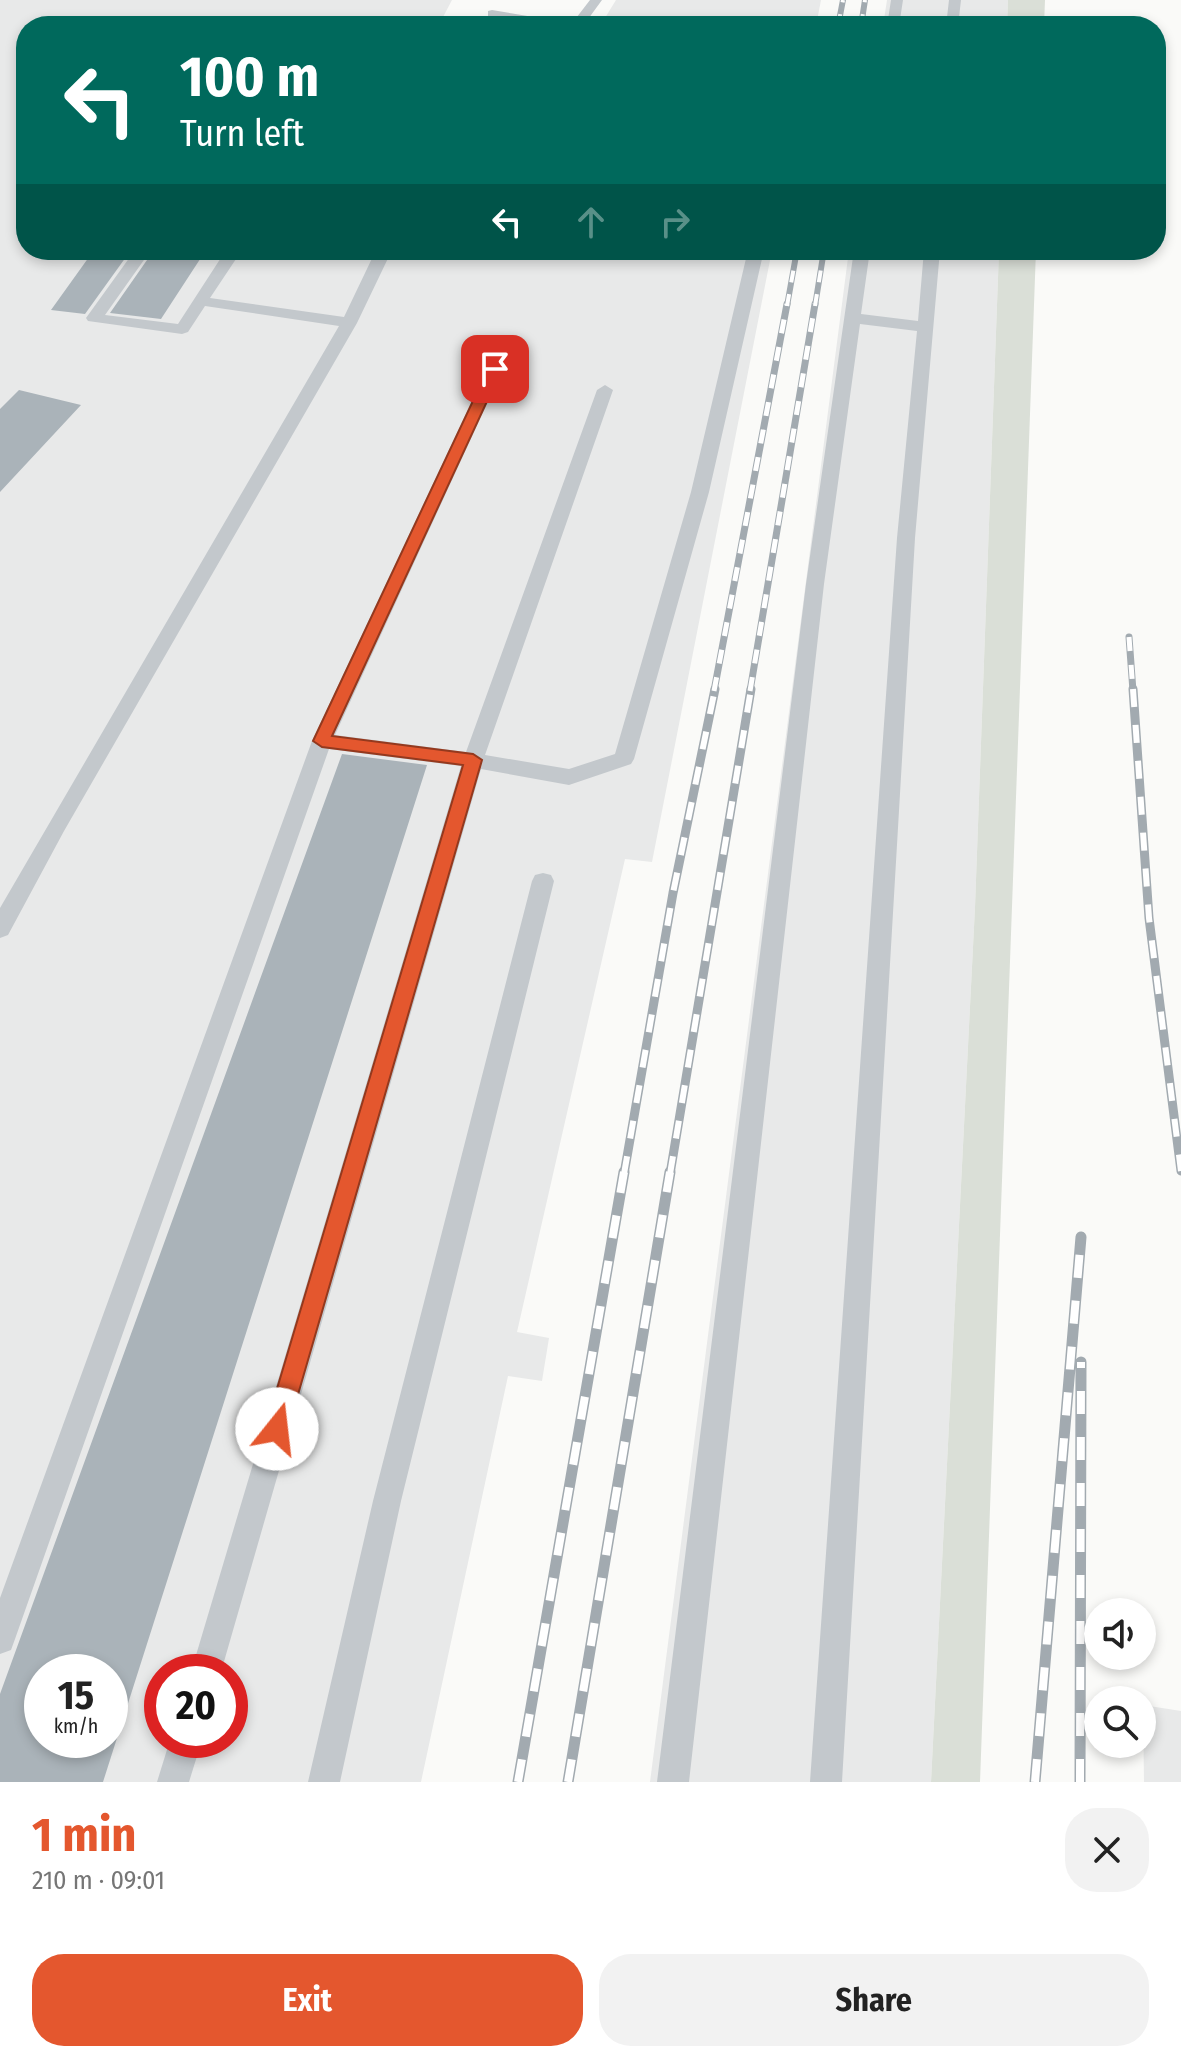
<!DOCTYPE html>
<html lang="en">
<head>
<meta charset="utf-8">
<style>
  body { margin:0; font-family:"Fira Sans Condensed",sans-serif; background:#f2f2f2; color:#222; height:100vh; display:flex; flex-direction:column; font-size:30px; white-space:nowrap }
  * { box-sizing:border-box; margin:0 }
  p { font-size:26px; color:#767676 }
  .icon { flex:none; width:44px; height:44px; fill:none; stroke:currentColor; stroke-width:2; stroke-linecap:round; stroke-linejoin:round }
  .map { position:relative; height:1782px; overflow:hidden }
  .drawer { display:flex; flex-direction:column; background:#fff; flex:1 }
  .drawer>* { flex:none }
  .hud { position:absolute; left:16px; top:16px; width:1150px; height:244px; border-radius:32px; box-shadow:0 4px 12px #0003; background:#00695c; color:#fff; overflow:hidden }
  .controls { position:absolute; left:1084px; top:1598px; display:grid; gap:16px }
  .controls a { display:grid; place-items:center; width:72px; height:72px; border-radius:50%; background:#fff; box-shadow:0 4px 12px #0003; font-size:40px }
  .speed { position:absolute; left:24px; top:1654px; display:flex; gap:16px; font-size:40px; font-weight:700; text-align:center }
  .speed>* { display:grid; place-content:center; width:104px; height:104px; border-radius:50%; background:#fff; box-shadow:0 4px 12px #0003; line-height:1 }
  .speed small { font-size:20px; font-weight:400 }
  .speed .limit { border:12px solid #d22; background:#fff; color:#111 }
  .pin { position:absolute; display:grid; place-items:center; width:68px; height:68px; color:#fff; margin:-34px; border-radius:16px; box-shadow:0 4px 12px #0006 }
  .me { position:absolute; width:88px; margin:-44px; rotate:16deg; stroke-linejoin:round; filter:drop-shadow(0 0 6px #0008) }
  .turn { display:flex; align-items:center; gap:28px; height:168px; padding:0 32px; font-size:36px }
  .turn .icon { width:104px; height:104px; stroke-width:2.5 }
  .turn b { display:block; font-size:56px; line-height:68px }
  .lanes { display:flex; align-items:center; height:76px; padding:0 32px; background:#0003; justify-content:center; gap:40px; direction:ltr }
  .lanes .off { opacity:.35 }
  .round { display:grid; place-items:center; flex:none; width:84px; height:84px; border-radius:32px; background:#f2f2f2 }
  .overview { display:flex; align-items:center; justify-content:space-between; height:136px; padding:0 32px }
  h1 { font-size:48px; font-weight:700; line-height:60px; color:#e4572e }
  .button { display:flex; gap:16px; margin-top:auto; padding:16px 32px }
  .button a { flex:1; height:92px; border-radius:32px; background:#e4572e; color:#fff; font-size:32px; font-weight:700; line-height:92px; text-align:center }
  .button a+a { background:#f2f2f2; color:#222 }
  .map>svg:first-child { display:block }
  .built { fill:#e8e9e9; fill-rule:evenodd }
  .green { fill:#dadfd7 }
  .building { fill:#aab3b9; fill-rule:evenodd }
  .lines { fill:none; stroke-linecap:round; stroke-linejoin:round }
  .lane { fill:#c3c8cc; fill-rule:evenodd }
  .rail-far3-casing { stroke:#a2aab0; stroke-width:6 }
  .rail-far2-casing { stroke:#a2aab0; stroke-width:7 }
  .rail-far1-casing { stroke:#a2aab0; stroke-width:9 }
  .rail-casing { stroke:#a2aab0; stroke-width:11 }
  .rail-far3 { stroke:#fff; stroke-width:4; stroke-dasharray:12; stroke-linecap:butt }
  .rail-far2 { stroke:#fff; stroke-width:5; stroke-dasharray:14; stroke-linecap:butt }
  .rail-far1 { stroke:#fff; stroke-width:6; stroke-dasharray:18; stroke-linecap:butt }
  .rail { stroke:#fff; stroke-width:8; stroke-dasharray:23; stroke-linecap:butt }
  .route { fill:#e4572e; stroke:#94391e; stroke-width:2 }
</style>
</head>
<body>
<div class="map">
<svg width="1181" height="1782" viewBox="0 0 1181 1782">
  <rect width="100%" height="100%" fill="#fafaf8"/>
  <path class="built" d="M0,0H452L442,19L500,25L26,26V250H772L652,862L625,859L517,1332L549,1338L542,1381L508,1376L421,1782H0ZM42,1672H110V1740H42ZM162,1672H230V1740H162Z
    M616,0H821L816,26H600Z
    M887,0H1008L1007,26H883Z
    M849,250H999L975,907L931,1782H650Z
    M1143,1705L1181,1711V1782H1144Z"/>
  <path class="green" d="M1008,0H1045L1044,26H1007Z
    M999,250H1036L980,1782H931L975,907Z"/>
  <path class="building" d="M94,250H131L85,314L51,310Z
    M154,250H206L161,319L110,313Z
    M19,390L81,405L0,492V409Z
    M342,754L427,765L103,1782H0V1694ZM42,1672H110V1740H42Z"/>
  <g class="lines">
    <path class="lane" d="M590,0H602L583,26H570Z
      M891,0H903L899,26H887Z
      M949,0H961L958,26H946Z
      M492,10L563,22L569,26H540L488,17V11Z
      M135,250H151L105,315L178,324L226,250H242L210,298L344,317L376,250H392L357,323L64,831L8,935L0,938V908L339,326L205,306L188,332L182,334L88,321L86,318Z
      M748,250H764L709,492L634,759L631,764L569,785L481,769L221,1672H191L461,766L329,749L15,1639L11,1650L0,1654V1598L312,741L487,369L495,364L503,369L335,735L466,752L597,390L605,385L613,390L485,755L569,769L615,754L691,492Z
      M854,250H870L861,314L918,321L924,250H940L915,538L842,1782H810L897,538L917,331L860,324L824,584L689,1782H657L806,584Z
      M543,873L551,875L554,881L401,1501L340,1782H308L373,1501L532,881L535,875Z
      M170,1740H202L189,1782H157Z"/>
    <defs>
      <path id="rail-far3" d="M838,26L843,0
        M861,26L865,0
        M787,306L797,250
        M815,306L824,250"/>
      <path id="rail-far2" d="M1129,637L1133,691
        M714,691L787,304
        M750,691L815,304"/>
      <path id="rail-far1" d="M1133,689L1149,918L1181,1171
        M624,1174L673,893L715,689
        M670,1174L751,689"/>
      <path id="rail" d="M518,1782L624,1172
        M568,1782L670,1172
        M1035,1782L1081,1237
        M1080,1782L1081,1362"/>
    </defs>
    <use href="#rail-far3" class="rail-far3-casing"/>
    <use href="#rail-far2" class="rail-far2-casing"/>
    <use href="#rail-far1" class="rail-far1-casing"/>
    <use href="#rail" class="rail-casing"/>
    <use href="#rail-far3" class="rail-far3"/>
    <use href="#rail-far2" class="rail-far2"/>
    <use href="#rail-far1" class="rail-far1"/>
    <use href="#rail" class="rail"/>
  </g>
  <path class="route" d="M495,365L502,369L332,736L473,754L482,760L288,1429L285,1437L277,1440L269,1437L265,1429L463,765L322,747L313,741L488,369Z"/>
</svg>
<div class="controls">
<a><svg class="icon" aria-label="sound" viewBox="0 0 24 24"><path d="M4 9h4l5-4v14l-5-4H4zM17 9q2 3 0 6"/></svg></a>
<a><svg class="icon" aria-label="search" viewBox="0 0 24 24"><circle cx="10" cy="10" r="6"/><path d="M15 15l6 6"/></svg></a>
</div>
<div class="speed"><div>15<small>km/h</small></div><div class="limit">20</div></div>
<div class="pin" style="left:495px;top:369px;background:#d93025"><svg class="icon" aria-label="arrive" viewBox="0 0 24 24"><path d="M6 21V4h12l-3 4 3 4H6"/></svg></div>
<svg class="me" style="left:277px;top:1429px" viewBox="-20 -20 40 40"><circle r="19" fill="#fff"/><path d="M0-13L10 11 0 6-10 11z" fill="#e4572e"/></svg>
<div class="hud">
<div class="turn"><svg class="icon" aria-label="left" viewBox="0 0 24 24"><path d="M17 20v-9H6M10 6l-5 5 5 5"/></svg><div><b>100 m</b>Turn left</div></div>
<div class="lanes"><svg class="icon" aria-label="left" viewBox="0 0 24 24"><path d="M17 20v-9H6M10 6l-5 5 5 5"/></svg><svg class="icon off" aria-label="ahead" viewBox="0 0 24 24"><path d="M12 20V5M6 11l6-6 6 6"/></svg><svg class="icon off" aria-label="right" viewBox="0 0 24 24"><path d="M7 20v-9h11M14 6l5 5-5 5"/></svg></div>
</div>
</div>
<section class="drawer">
<div class="overview"><div><h1>1 min</h1><p>210 m · 09:01</p></div><a class="round"><svg class="icon" aria-label="close" viewBox="0 0 24 24"><path d="M6 6l12 12M18 6L6 18"/></svg></a></div>
<div class="button"><a>Exit</a><a>Share</a></div>
</section>
</body>
</html>
